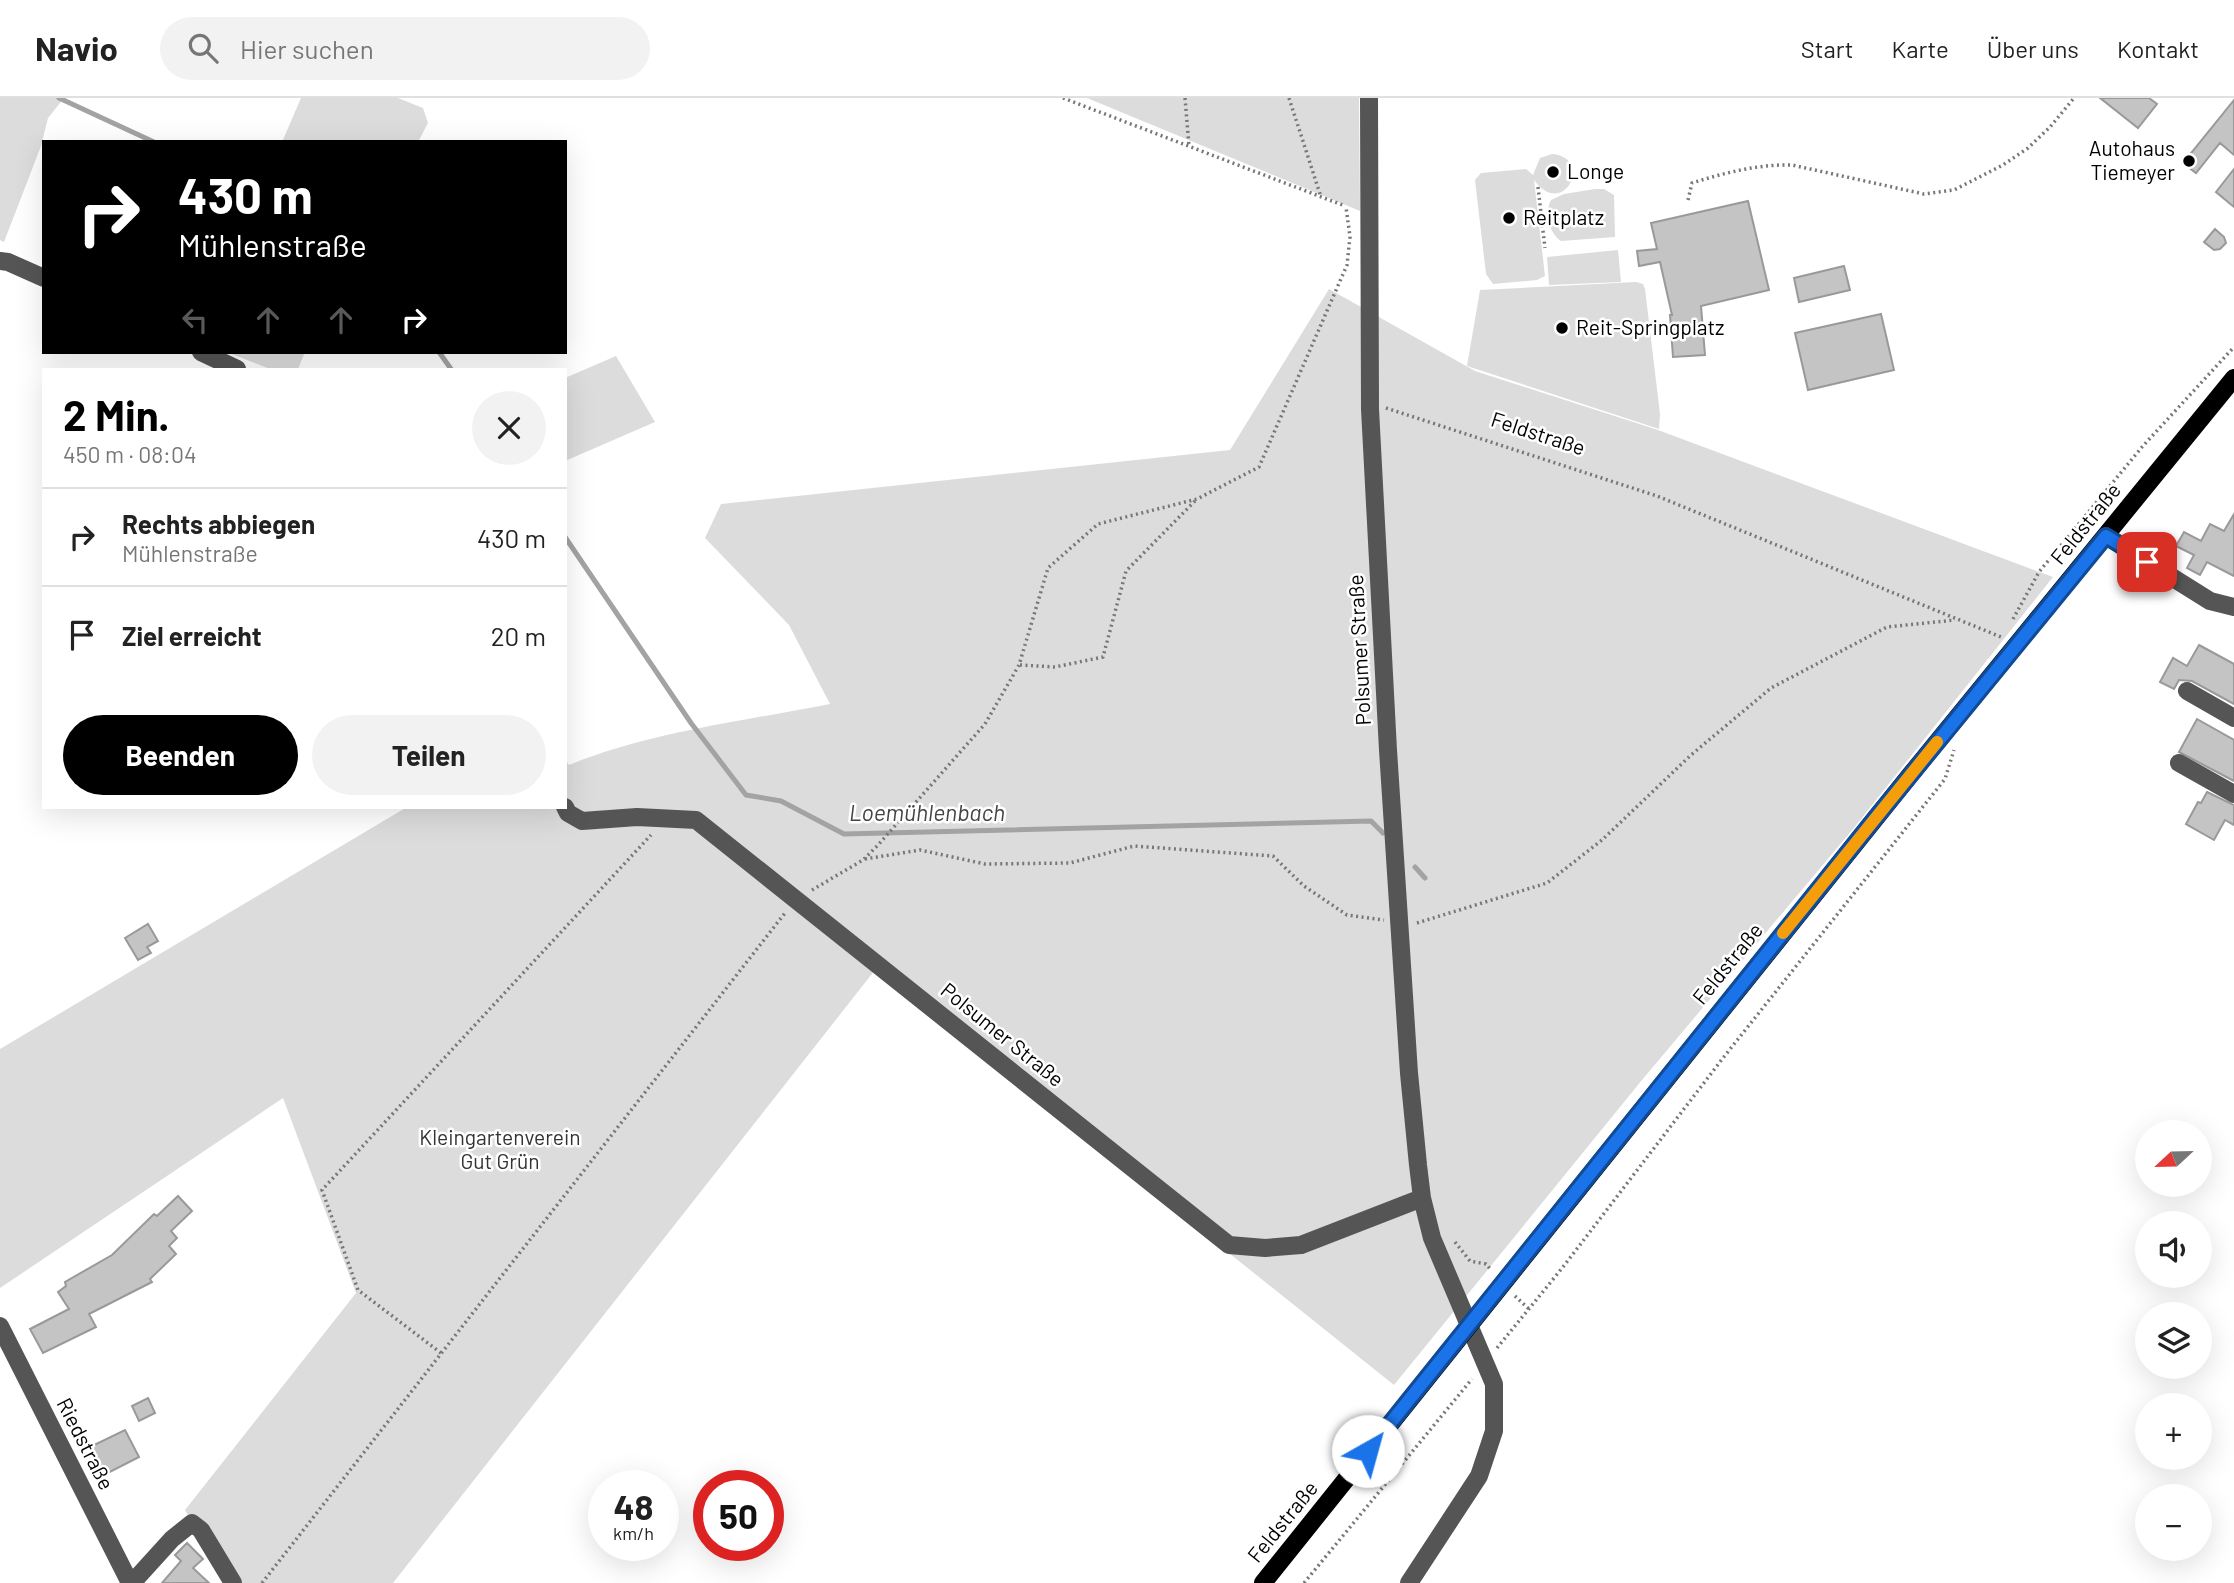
<!DOCTYPE html>
<html lang="de">
<head>
<meta charset="utf-8">
<style>
  body { margin:0; font-family:Barlow,sans-serif; background:#f2f2f2; color:#222; height:100vh; display:flex; flex-direction:column; font-size:26px; white-space:nowrap }
  * { box-sizing:border-box; margin:0 }
  p { font-size:23px; color:#767676 }
  .icon { flex:none; width:38px; height:38px; fill:none; stroke:currentColor; stroke-width:2; stroke-linecap:round; stroke-linejoin:round }
  .map { position:relative; flex:1; overflow:hidden }
  .panel { position:absolute; left:42px; top:270px; width:525px; height:441px; display:flex; flex-direction:column; background:#fff; border-radius:0px; box-shadow:0 7px 28px #0002 }
  .panel>* { flex:none }
  .top-card { position:absolute; left:42px; top:42px; width:525px; height:214px; border-radius:0px; box-shadow:0 7px 28px #0002; background:#000; color:#fff; overflow:hidden }
  .needle { width:46px; rotate:248deg }
  .fabs { position:absolute; left:2135px; top:1022px; display:grid; gap:14px }
  .fabs a { display:grid; place-items:center; width:77px; height:77px; border-radius:50%; background:#fff; box-shadow:0 7px 28px #0002; font-size:35px }
  .speed { position:absolute; left:588px; top:1372px; display:flex; gap:14px; font-size:35px; font-weight:700; text-align:center }
  .speed>* { display:grid; place-content:center; width:91px; height:91px; border-radius:50%; background:#fff; box-shadow:0 7px 28px #0002; line-height:1 }
  .speed small { font-size:18px; font-weight:400 }
  .speed .limit { border:10px solid #d22; background:#fff; color:#111 }
  .pin { position:absolute; display:grid; place-items:center; width:60px; height:60px; color:#fff; margin:-30px; border-radius:14px; box-shadow:0 4px 10px #0006 }
  .me { position:absolute; width:77px; margin:-38px; rotate:38deg; stroke-linejoin:round; filter:drop-shadow(0 0 5px #0008) }
  .turn { display:flex; align-items:center; gap:24px; height:147px; padding:0 21px; font-size:32px }
  .turn .icon { width:91px; height:91px; stroke-width:2.5 }
  .turn b { display:block; font-size:49px; line-height:60px }
  .lanes { display:flex; align-items:center; height:66px; padding:0 21px; background:#0003; justify-content:center; gap:35px; direction:ltr }
  .lanes .off { opacity:.35 }
  .round { display:grid; place-items:center; flex:none; width:74px; height:74px; border-radius:37px; background:#f2f2f2 }
  .head { display:flex; align-items:center; justify-content:space-between; height:119px; padding:0 21px }
  h1 { font-size:42px; font-weight:700; line-height:52px; color:#000 }
  .button { display:flex; gap:14px; margin-top:auto; padding:14px 21px }
  .button a { flex:1; height:80px; border-radius:42px; background:#000; color:#fff; font-size:28px; font-weight:700; line-height:80px; text-align:center }
  .button a+a { background:#f2f2f2; color:#222 }
  ul { padding:0; list-style:none }
  li { display:flex; align-items:center; gap:21px; height:98px; padding:0 21px; border-top:2px solid #e0e0e0 }
  li div { flex:1 }
  li b { display:block; font-size:26px }
  li em { font-style:normal }
  header { display:flex; align-items:center; gap:42px; box-sizing:border-box; height:98px; padding:0 35px; background:#fff; border-bottom:2px solid #e0e0e0 }
  header strong { font-size:33px }
  nav { display:flex; gap:38px; margin-inline-start:auto; font-size:24px }
  .search { width:490px; height:63px; background:#f2f2f2; display:flex; align-items:center; gap:18px; box-sizing:border-box; padding:0 24px; border-radius:38px; color:#767676; font-size:26px }
  .map>svg:first-child { display:block }
  .green { fill:#dcdcdc }
  .lines { fill:none; stroke-linecap:round; stroke-linejoin:round }
  .stream { stroke:#a3a3a3; stroke-width:5 }
  .building { fill:#c4c4c4; stroke:#999; stroke-width:2 }
  .path { stroke:#777; stroke-width:3.5; stroke-dasharray:2 3.5; stroke-linecap:butt }
  .minor { stroke:#555; stroke-width:18 }
  .major { stroke:#000; stroke-width:18 }
  .route-casing { stroke:#114b97; stroke-width:18 }
  .route { stroke:#1a73e8; stroke-width:12 }
  .slow { stroke:#f59e0b; stroke-width:12 }
  .poi-dot { fill:#000; stroke:#fff; stroke-width:2.5 }
  .labels { text-anchor:middle; stroke-width:5; stroke-linejoin:round; paint-order:stroke }
  .poi-label { font-size:21px; fill:#000; stroke:#fff; text-anchor:start }
  .street-label { font-size:21px; fill:#000; stroke:#fff }
  .park-label { font-size:21px; fill:#333; stroke:#fff }
  .water-label { font-size:23px; font-style:italic; fill:#444; stroke:#fff }
</style>
</head>
<body>
<header>
<strong>Navio</strong>
<div class="search"><svg class="icon" aria-label="search" viewBox="0 0 24 24"><circle cx="10" cy="10" r="6"/><path d="M15 15l6 6"/></svg>Hier suchen</div>
<nav><a>Start</a><a>Karte</a><a>Über uns</a><a>Kontakt</a></nav>
</header>
<div class="map">
<svg width="2234" height="1485" viewBox="0 0 2234 1485">
  <rect width="100%" height="100%" fill="#fff"/>
  <path class="green" d="M0,0H64L48,20L41,48L4,144L0,142Z
    M301,0H398L423,10L428,25L418,44H282Z
    M1087,0H1359L1360,113Z
    M1552,56C1595,60 1563,122 1534,82L1545,178L1537,182L1493,186L1486,176L1475,82L1481,75L1526,71L1533,77L1540,60Z
    M1595,91H1604L1614,97L1615,139L1561,143C1549,135 1544,115 1551,102L1564,96Z
    M1618,152L1621,184L1549,187L1547,159Z
    M1636,184L1643,186L1645,191L1660,316L1659,331L1467,268L1480,192Z
    M1329,191L1475,273L1658,332L2053,479L1853,731L1642,982L1394,1287L875,872L393,1485H227L185,1412L356,1195L283,1000L0,1190V951L407,709H565V661L569,667C650,634 744,623 830,606L789,527L705,440L721,406L1230,352Z
    M227,254H305L298,271H270Z
    M616,258L655,324L565,363V280Z"/>
  <g class="lines">
    <path class="stream" d="M59,0L154,44
      M439,254L451,271
      M565,439L691,625L746,697L781,703L844,736L1371,723L1383,735
      M1415,769L1425,780"/>
  </g>
  <path class="building" d="M2100,0H2149L2157,6L2138,30Z
    M2234,2V57L2220,45L2196,75L2183,65Z
    M2234,71V109L2216,94Z
    M1748,103L1769,192L1701,208L1705,257L1673,259L1670,217H1672L1660,164L1639,168L1637,153L1657,151L1651,125Z
    M2215,131L2224,139L2226,145L2220,151L2214,152L2204,144Z
    M1844,168L1850,192L1799,204L1794,180Z
    M1881,216L1894,272L1808,292L1795,235Z
    M2234,416V478L2207,464L2200,477L2187,470L2194,457L2176,448L2184,434L2201,443L2210,426L2224,433Z
    M2199,547L2234,566V606L2192,583L2179,582L2174,591L2160,584L2173,560L2187,568Z
    M2197,621L2234,642V683L2179,654Z
    M2207,694L2234,707V727L2225,722L2214,742L2186,726L2198,704L2201,705Z
    M148,826L158,843L147,849L151,855L138,862L125,840Z
    M178,1098L192,1113L171,1133L177,1140L169,1148L176,1156L150,1181L152,1184L89,1216L96,1229L43,1255L30,1231L69,1211L58,1194L66,1188L65,1184L112,1157L154,1116L157,1118Z
    M148,1300L155,1315L139,1323L132,1308Z
    M125,1332L139,1359L104,1377L90,1349Z
    M187,1445L203,1461L193,1470L209,1485H162L181,1463L175,1457Z"/>
  <g class="lines">
    <path class="path" d="M1063,0L1345,108
      M1185,0L1189,48
      M1289,0L1321,99
      M1538,89L1545,150
      M1688,102L1692,85C1724,75 1758,66 1792,67L1924,96L1954,92L2003,67L2028,50L2050,29L2074,0
      M1386,310L1657,398L2001,539
      M2013,521L2039,474L2142,349L2234,249
      M1020,567L1055,569L1103,559L1126,473L1195,403
      M865,761L920,752L985,766L1070,765L1134,748L1273,758L1304,788L1347,817L1384,822
      M812,792L863,762L878,747L985,626L1019,567L1048,470L1098,426L1197,401L1259,369L1347,167L1350,139L1346,109
      M1417,825L1547,785L1602,742L1691,657L1771,590L1887,529L1955,522
      M1455,1144L1470,1163L1486,1166L1491,1172
      M1515,1198L1529,1211
      M1497,1250L1563,1169L1723,960L1945,681L1954,652
      M441,1255L358,1192L322,1092L651,737
      M262,1485L785,815
      M1304,1485L1472,1281"/>
    <path class="minor" d="M1369,0L1370,311L1388,652L1409,975L1418,1067L1422,1100L1432,1140L1494,1286V1333L1479,1378L1409,1485
      M0,163L8,164L44,180
      M201,254L237,271
      M2106,438L2210,503L2234,509
      M2187,593L2234,620
      M2179,665L2234,696
      M565,709L568,715L582,723L637,719L696,722L1229,1147L1265,1150L1301,1147L1422,1100
      M0,1228L130,1485
      M132,1485L172,1441L192,1425L201,1432L233,1485"/>
    <path class="major" d="M1263,1485L1911,676L2234,280"/>
  </g>
  <g class="lines">
    <defs>
      <path id="route" d="M1368,1353L1877,718L2106,438L2147,464"/>
    </defs>
    <use href="#route" class="route-casing"/>
    <use href="#route" class="route"/>
    <path class="slow" d="M1783,835L1937,644"/>
  </g>
  <g class="poi-dot">
    <circle cx="2189" cy="63" r="7"/>
    <circle cx="1553" cy="74" r="7"/>
    <circle cx="1509" cy="120" r="7"/>
    <circle cx="1562" cy="230" r="7"/>
  </g>
  <g class="labels">
    <g class="poi-label">
      <text x="2175" y="58" text-anchor="end">Autohaus<tspan x="2175" dy="24">Tiemeyer</tspan></text>
      <text x="1567" y="81">Longe</text>
      <text x="1523" y="127">Reitplatz</text>
      <text x="1576" y="237">Reit-Springplatz</text>
    </g>
    <g class="street-label">
      <text transform="translate(1538 336) rotate(18)" y="7">Feldstraße</text>
      <text transform="translate(2086 426) rotate(-51)" y="7">Feldstraße</text>
      <text transform="translate(1360 552) rotate(-93)" y="7">Polsumer Straße</text>
      <text transform="translate(1728 866) rotate(-51)" y="7">Feldstraße</text>
      <text transform="translate(1002 937) rotate(39)" y="7">Polsumer Straße</text>
      <text transform="translate(85 1346) rotate(63)" y="7">Riedstraße</text>
      <text transform="translate(1283 1424) rotate(-51)" y="7">Feldstraße</text>
    </g>
    <g class="park-label">
      <text x="500" y="1047">Kleingartenverein<tspan x="500" dy="24">Gut Grün</tspan></text>
    </g>
    <g class="water-label">
      <text x="927" y="723">Loemühlenbach</text>
    </g>
  </g>
</svg>
<div class="fabs">
<a><svg class="needle" viewBox="-14 -14 28 28"><path d="M0-13l5 13h-10z" fill="#e53935"/><path d="M0 13l5-13h-10z" fill="#767676"/></svg></a>
<a><svg class="icon" aria-label="sound" viewBox="0 0 24 24"><path d="M4 9h4l5-4v14l-5-4H4zM17 9q2 3 0 6"/></svg></a>
<a><svg class="icon" aria-label="layers" viewBox="0 0 24 24"><path d="M12 4l9 5-9 5-9-5zM3 14l9 5 9-5"/></svg></a>
<a>+</a>
<a>−</a>
</div>
<div class="speed"><div>48<small>km/h</small></div><div class="limit">50</div></div>
<div class="pin" style="left:2147px;top:464px;background:#d93025"><svg class="icon" aria-label="arrive" viewBox="0 0 24 24"><path d="M6 21V4h12l-3 4 3 4H6"/></svg></div>
<svg class="me" style="left:1368px;top:1353px" viewBox="-20 -20 40 40"><circle r="19" fill="#fff"/><path d="M0-13L10 11 0 6-10 11z" fill="#1a73e8"/></svg>
<div class="top-card">
<div class="turn"><svg class="icon" aria-label="right" viewBox="0 0 24 24"><path d="M7 20v-9h11M14 6l5 5-5 5"/></svg><div><b>430 m</b>Mühlenstraße</div></div>
<div class="lanes"><svg class="icon off" aria-label="left" viewBox="0 0 24 24"><path d="M17 20v-9H6M10 6l-5 5 5 5"/></svg><svg class="icon off" aria-label="ahead" viewBox="0 0 24 24"><path d="M12 20V5M6 11l6-6 6 6"/></svg><svg class="icon off" aria-label="ahead" viewBox="0 0 24 24"><path d="M12 20V5M6 11l6-6 6 6"/></svg><svg class="icon" aria-label="right" viewBox="0 0 24 24"><path d="M7 20v-9h11M14 6l5 5-5 5"/></svg></div>
</div>
<section class="panel">
<div class="head"><div><h1>2 Min.</h1><p>450 m · 08:04</p></div><a class="round"><svg class="icon" aria-label="close" viewBox="0 0 24 24"><path d="M6 6l12 12M18 6L6 18"/></svg></a></div>
<ul>
<li><svg class="icon" aria-label="right" viewBox="0 0 24 24"><path d="M7 20v-9h11M14 6l5 5-5 5"/></svg><div><b>Rechts abbiegen</b><p>Mühlenstraße</p></div><em>430 m</em></li>
<li><svg class="icon" aria-label="arrive" viewBox="0 0 24 24"><path d="M6 21V4h12l-3 4 3 4H6"/></svg><div><b>Ziel erreicht</b></div><em>20 m</em></li>
</ul>
<div class="button"><a>Beenden</a><a>Teilen</a></div>
</section>
</div>
</body>
</html>
